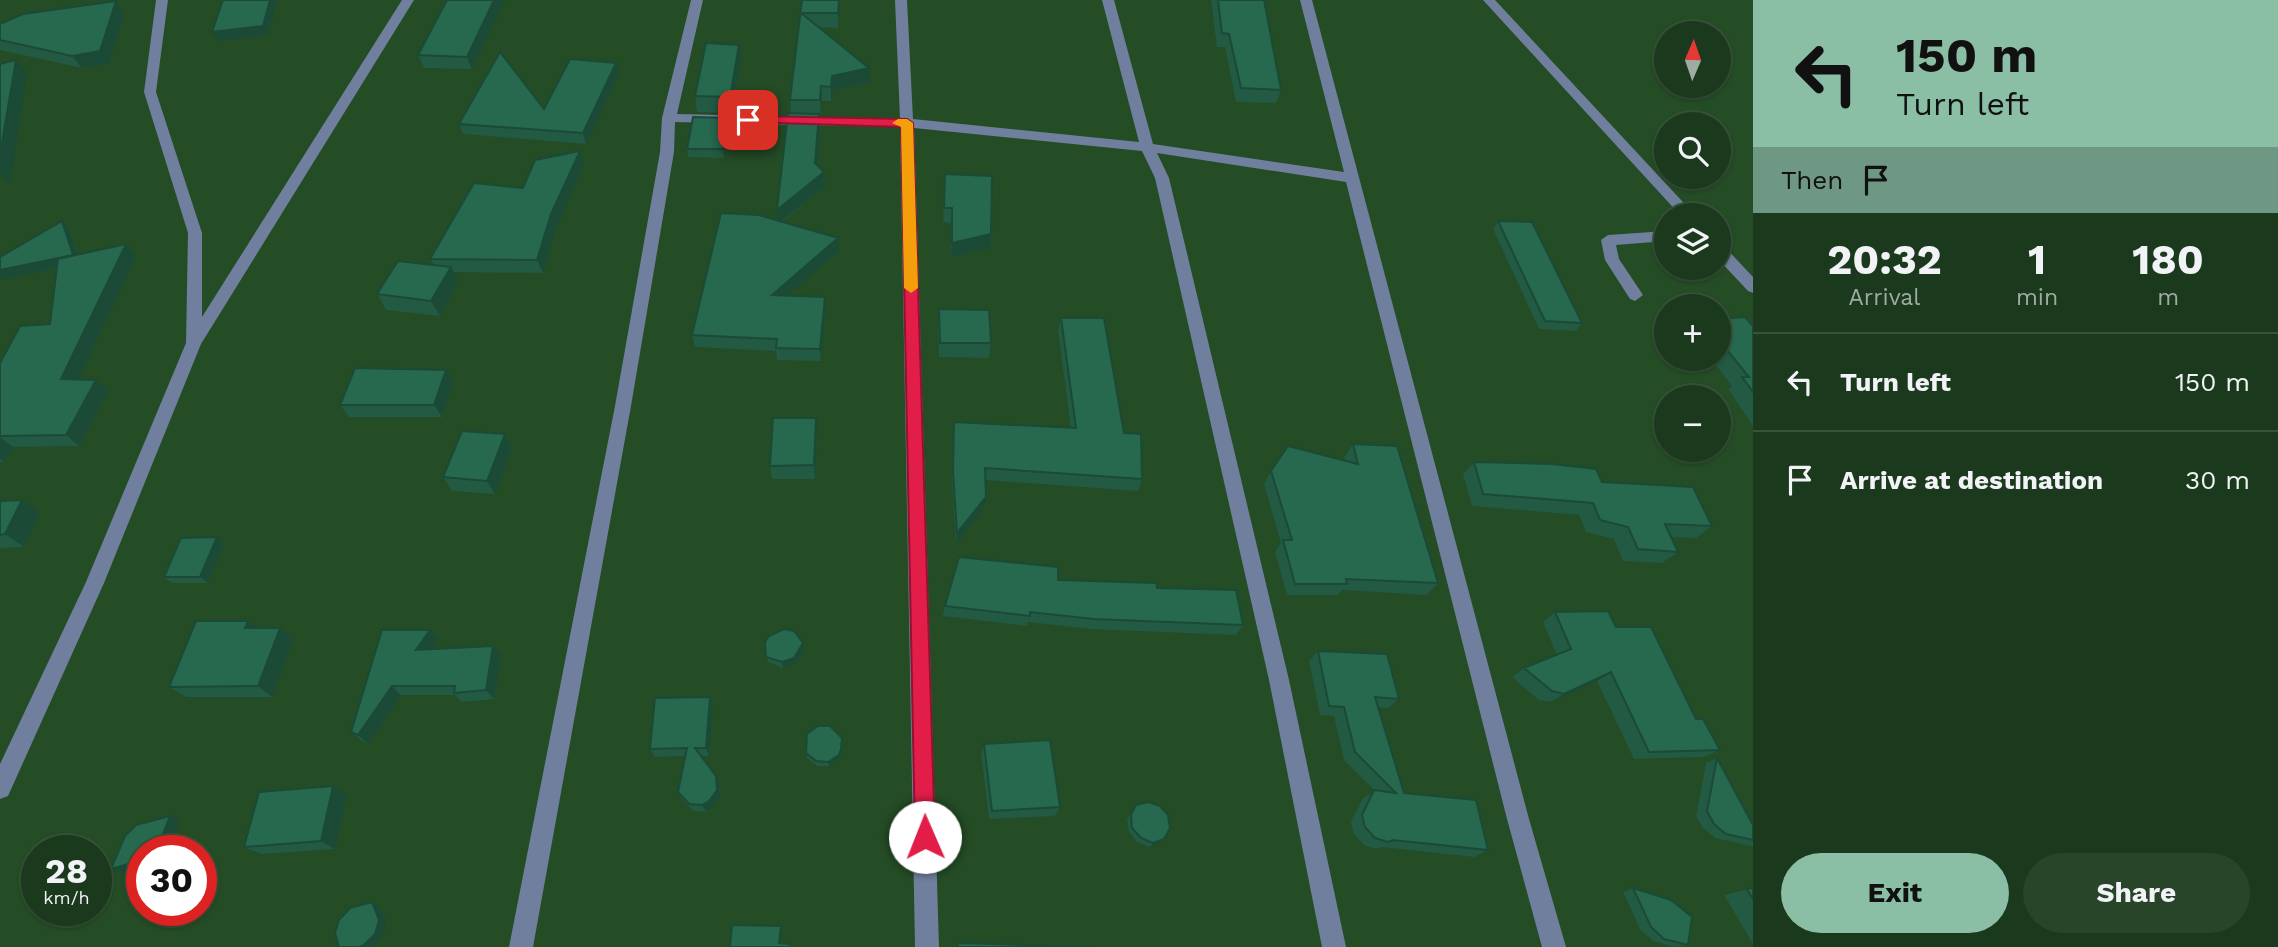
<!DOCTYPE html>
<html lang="en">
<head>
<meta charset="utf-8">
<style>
  body { margin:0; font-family:"Work Sans",sans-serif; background:#284429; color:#f1f3f6; height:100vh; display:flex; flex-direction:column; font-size:26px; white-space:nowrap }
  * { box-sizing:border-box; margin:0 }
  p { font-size:23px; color:#a0aca3 }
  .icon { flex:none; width:38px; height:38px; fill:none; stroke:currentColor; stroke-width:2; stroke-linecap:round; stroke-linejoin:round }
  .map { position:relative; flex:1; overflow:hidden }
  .panel { display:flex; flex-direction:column; background:#1b391c; width:525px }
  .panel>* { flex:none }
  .guide { background:#8abfa5; color:#111; overflow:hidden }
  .needle { width:46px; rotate:2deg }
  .buttons { position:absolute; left:1654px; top:21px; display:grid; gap:14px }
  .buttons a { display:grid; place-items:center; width:77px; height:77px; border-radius:50%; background:#1b391c; box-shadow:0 2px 5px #0004,0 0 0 2px #39533b; font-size:35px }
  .speed { position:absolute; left:21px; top:835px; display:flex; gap:14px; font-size:35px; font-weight:700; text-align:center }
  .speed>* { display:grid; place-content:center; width:91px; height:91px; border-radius:50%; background:#1b391c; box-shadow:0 2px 5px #0004,0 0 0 2px #39533b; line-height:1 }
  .speed small { font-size:18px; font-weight:400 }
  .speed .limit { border:10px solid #d22; background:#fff; color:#111 }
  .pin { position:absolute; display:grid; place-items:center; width:60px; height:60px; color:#fff; margin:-30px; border-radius:14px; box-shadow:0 4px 10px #0006 }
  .me { position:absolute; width:77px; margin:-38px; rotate:359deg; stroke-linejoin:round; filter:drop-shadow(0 0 5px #0008) }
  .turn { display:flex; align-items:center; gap:24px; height:147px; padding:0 28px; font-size:32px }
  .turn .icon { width:91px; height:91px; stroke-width:2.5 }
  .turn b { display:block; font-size:49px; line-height:60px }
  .then { display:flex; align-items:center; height:66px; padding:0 28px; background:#0003; gap:14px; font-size:26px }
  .eta { display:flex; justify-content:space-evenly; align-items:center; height:119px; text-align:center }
  .eta b { font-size:42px; font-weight:700; line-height:49px }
  .cta { display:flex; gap:14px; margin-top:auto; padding:14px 28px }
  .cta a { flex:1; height:80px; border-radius:42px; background:#8abfa5; color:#111; font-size:28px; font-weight:700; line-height:80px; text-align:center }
  .cta a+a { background:#284429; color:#f1f3f6 }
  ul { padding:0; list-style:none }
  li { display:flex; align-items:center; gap:21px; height:98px; padding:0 28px; border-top:2px solid #39533b }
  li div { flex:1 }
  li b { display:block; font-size:26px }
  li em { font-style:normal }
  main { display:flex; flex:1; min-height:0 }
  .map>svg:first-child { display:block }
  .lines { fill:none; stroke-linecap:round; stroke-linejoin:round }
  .minor { fill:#6f7f9d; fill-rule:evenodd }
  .wall { fill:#225a44 }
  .shaded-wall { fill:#1b4a37 }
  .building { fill:#27694f; stroke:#1b4a37; stroke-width:2 }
  .route { fill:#e11d48; stroke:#92132f; stroke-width:2 }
  .slow { fill:#f59e0b }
</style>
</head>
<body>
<main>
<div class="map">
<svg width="1753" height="947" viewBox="0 0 1753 947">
  <rect width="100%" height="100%" fill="#244c25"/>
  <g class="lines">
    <path class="minor" d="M156,0H168L156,92L202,233V317L402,0H414L201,344L104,583L8,796L0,799V764L86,582L186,343L188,233L144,92Z
      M691,0H703L677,114L900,119L895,0H907L913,119L1139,142L1102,0H1114L1153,144L1344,172L1300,0H1312L1529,819L1566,947H1542L1507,819L1346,182L1157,153L1169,178L1289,680L1346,947H1322L1269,680L1155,178L1142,151L914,128L939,947H915L900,127L675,122L674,152L631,406L533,947H509L615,406L660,152L662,118Z
      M1483,0H1495L1695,215H1680Z
      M1666,231V241L1616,245L1619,259L1643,295L1635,301L1630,299L1605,260L1601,240L1608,235Z
      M1718,244L1723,245L1753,277V293L1748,291L1718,259Z"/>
  </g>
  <path class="wall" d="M447,0L472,69L424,68L418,55Z
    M802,0H840L838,28L819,27L870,83L833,90L831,101H822L821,115H819L820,128L817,165L825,186L782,222L839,251L787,295L825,297V310L821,361L777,360L776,351L695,347L692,335L778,221L791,113L790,100Z
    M1211,0H1264L1281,90L1276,103L1236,102L1225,47H1217Z
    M116,1L124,14L109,64L82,68L0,50V24Z
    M741,61L732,113L697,112L695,96Z
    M616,63L619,74L586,144L463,134L459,124L544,109Z
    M729,118L730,126L724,158L688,157L687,149Z
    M580,151L584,165L556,228L543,273L453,272L458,282L440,316L386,310L377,294L434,265L430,259L523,188Z
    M945,174L991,234L990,248L951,257V223L943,222Z
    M62,221L69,229L78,255L136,256L78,380H96L108,391L79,446L13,447L4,462H0V363L50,324L57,268L0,280V257Z
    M1498,221L1582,323L1576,331L1539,329L1493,229Z
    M939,309L991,343L989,358L939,357L938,324Z
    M1061,318L1124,433L1142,479L1138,491L985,480L986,497L984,508L956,544L952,483L954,422L1071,428L1058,331Z
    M1718,319L1753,326V426L1728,389L1732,386L1711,359H1718Z
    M446,370L453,382L442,417H349L340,405Z
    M817,432L815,479H772L770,466Z
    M1353,444L1438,583L1427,595L1342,590L1338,595H1287L1275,552L1281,543L1264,484L1271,471L1345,460L1344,457Z
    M512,448L495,494L452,491L443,477Z
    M1474,462L1602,482L1712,526L1696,538L1671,537L1678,552L1662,563L1623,561L1614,539L1586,532L1579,515L1472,506L1463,474Z
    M0,501L40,513L24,547L0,548Z
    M217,537L224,543L208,583H172L164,577Z
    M1058,580L1243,625L1236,635L1090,629L1028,622L1027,626L943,616L945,606Z
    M1555,612L1616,627L1696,719L1720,750L1703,757L1634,759L1597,681L1551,702L1539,700L1512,677L1524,668L1557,655L1543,622Z
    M256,628H280L293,640L272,697H186L169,687Z
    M382,630L439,639L432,649L501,655L494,699L462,702L455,695H401L368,744L362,741L351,732Z
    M803,643L804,649L795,664L783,668L768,662L766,657Z
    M1318,651L1399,699L1388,708L1378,707L1404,793L1488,850L1474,857L1382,847L1376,849L1364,845L1354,834L1351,822L1363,798L1375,791L1344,760L1334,716L1320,715L1309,661Z
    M713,706L709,756H701L719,784L720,797L712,808L706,812L693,811L682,799L678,792L686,756L655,757L650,749Z
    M842,743V754L839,759L829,766H817L807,758L806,753Z
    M984,744L1060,807L1055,816L989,819L981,753Z
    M1717,758L1753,825V846H1751L1715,838L1703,828L1696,816L1706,763Z
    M333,786L347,795L335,849L261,854L244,847Z
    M1136,805L1164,839L1160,843L1150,847L1137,842L1129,832L1127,819Z
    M1633,888L1688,945L1675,947L1653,941L1640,929L1623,892Z
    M1753,888V944L1724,895Z"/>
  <path class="shaded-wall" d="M270,0H277L268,35L217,41L212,32Z
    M494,0H505L472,69L467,57Z
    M839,0H840L838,28V13Z
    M116,1L124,14L109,64L82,68L72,56Z
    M739,45L741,61L732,113L730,97Z
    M16,60L27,73L10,184L0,173V154Z
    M616,63L619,74L586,144L583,133Z
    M869,68L870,83L833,90L831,101V87L832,76Z
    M821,86L822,101L821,115L820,100Z
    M819,114L820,128L816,177L815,163Z
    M729,118L730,126L724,158L723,149Z
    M580,151L584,165L556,228L543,273L537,260L551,214Z
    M824,172L825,186L778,224L777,210Z
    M62,221L69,229L80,263L0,280V270Z
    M991,234L990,248L951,257L952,243Z
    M838,238L839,251L773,307L772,295Z
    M126,244L136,256L73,391L61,379Z
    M451,267L458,282L440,316L431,301Z
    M825,297V310L821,361L820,349Z
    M446,370L453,382L442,417L434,405Z
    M96,380L108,391L79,446L66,435Z
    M816,418L817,432L815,479L814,465Z
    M505,434L512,448L495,494L487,481Z
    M0,437L13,447L4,462L0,459Z
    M986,497L984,508L956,544L957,533Z
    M22,500L40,513L24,547L5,534Z
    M217,537L224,543L208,583L200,577Z
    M248,621L262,633L245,628Z
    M280,628L293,640L272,697L258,686Z
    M430,630L439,639L425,660L416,650Z
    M803,643L804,649L795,664L783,668L782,662Z
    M493,646L501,655L494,699L486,690Z
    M1611,672L1597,681L1551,702L1564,694Z
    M392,686L401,695L368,744L358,735Z
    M710,697L713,706L709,756L706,748Z
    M842,738V754L839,759L829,766L828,762Z
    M716,776L719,784L720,797L712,808L706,812L702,805Z
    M333,786L347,795L335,849L321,841Z
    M170,816L180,820L168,850H156Z
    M1164,839L1160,843L1150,847L1153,843Z
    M142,860V867L121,873L111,869Z
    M372,902L379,905L386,923L382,937L372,947H359Z
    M781,926L782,929L780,946L779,943Z"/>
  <path class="building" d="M223,0H270L263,26L212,32Z
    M447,0H494L467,57L418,55Z
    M802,0H839L838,13H801L869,68L832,76L831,87L821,86L820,100H790Z
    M1218,0H1264L1281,90L1241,88L1229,34L1222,33Z
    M116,1L100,51L72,56L0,40V24L23,14Z
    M706,43L739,45L730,97L695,96Z
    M500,52L544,109L570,59L616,63L583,133L459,124Z
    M16,60L0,154V64Z
    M788,113L819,114L815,163L824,172L777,210Z
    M693,117L729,118L723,149H687Z
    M580,151L551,214L537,260L430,259L474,183L523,188L535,160Z
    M945,174L992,176L991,234L952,243V208H944Z
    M721,213L759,215L838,238L772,295L825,297L820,349L776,348L777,339L692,335Z
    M62,221L73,255L0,270V257Z
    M1498,221L1532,222L1582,323L1545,321Z
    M126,244L61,379L96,380L66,435L0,436V363L20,326L50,324L58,259Z
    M398,261L451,267L431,301L377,294Z
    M939,309L989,310L991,343H940Z
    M1745,317L1753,326V392L1742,377H1749L1718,339V319Z
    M1061,318H1104L1124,433L1141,434L1142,479L985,468L986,497L957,533L953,472L954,422L1076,428Z
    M355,368L446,370L434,405H340Z
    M773,418H816L814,465L770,466Z
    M462,431L505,434L487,481L443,477Z
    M1353,444L1397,446L1438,583L1346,579L1347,584H1295L1283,540H1292L1271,471L1288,446L1358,464Z
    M1474,462L1552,464L1596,469L1602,482L1693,487L1712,526L1665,524L1678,552L1638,549L1628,527L1600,520L1593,503L1483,494Z
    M22,500L5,534L0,535V501Z
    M217,537L200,577H164L181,538Z
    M959,557L1058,567V580L1156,583L1157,588L1236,590L1243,625L1094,619L1030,612V616L945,606Z
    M1608,611L1616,627H1651L1696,719H1703L1720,750L1649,752L1611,672L1564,694L1552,691L1524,668L1571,649L1555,612Z
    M196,621H248L245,628H280L258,686L169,687Z
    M784,629L794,631L803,643L794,658L782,662L766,657L765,642L769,636Z
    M382,630H430L416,650L493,646L486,690L454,693L455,686H392L358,735L351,732Z
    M1318,651L1387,654L1399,699L1375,697L1404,793L1476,800L1488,850L1393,840L1388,842L1375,838L1365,827L1362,815L1374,790L1396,793L1355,752L1344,707L1329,706Z
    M710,697L706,748H695L716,776L717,790L709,801L702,805L689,804L678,792L687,748L650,749L655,698Z
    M818,726H830L842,738L841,749L839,755L828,762L816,761L806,753L807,734Z
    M1050,740L1060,807L992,811L984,744Z
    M1717,758L1753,825V840L1726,834L1714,824L1707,811Z
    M333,786L321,841L244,847L259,792Z
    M1148,802L1160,806L1168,815L1170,828L1164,839L1153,843L1141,838L1132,828L1131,815L1136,805Z
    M170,816L157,849L156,850H142V860L111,869L125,836L136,825Z
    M1633,888L1671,900L1692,917L1688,945L1664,939L1651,927Z
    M1753,888V899L1747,889Z
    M372,902L379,920L375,934L364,945L359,947H339L335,933L339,920L350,908Z
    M732,925L781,926L779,943L790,944V947H730Z
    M958,943L1093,947H958Z"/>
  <path class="route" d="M748,116L907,119L913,123L935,837L932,844L925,847L918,844L915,837L901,127L744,122V117Z"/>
  <path class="slow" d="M907,119L913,123L918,288L911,293L904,288L901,127L892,123L898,119Z"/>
</svg>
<div class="buttons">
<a><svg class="needle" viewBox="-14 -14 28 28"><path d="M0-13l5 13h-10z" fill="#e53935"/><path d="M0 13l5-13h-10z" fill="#a0aca3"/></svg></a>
<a><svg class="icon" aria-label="search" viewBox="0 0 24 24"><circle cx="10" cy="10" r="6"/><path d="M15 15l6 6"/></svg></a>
<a><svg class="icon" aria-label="layers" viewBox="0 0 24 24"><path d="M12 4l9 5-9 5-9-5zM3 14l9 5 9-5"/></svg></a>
<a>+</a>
<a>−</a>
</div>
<div class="speed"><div>28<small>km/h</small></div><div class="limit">30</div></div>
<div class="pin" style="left:748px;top:120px;background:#d93025"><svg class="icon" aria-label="arrive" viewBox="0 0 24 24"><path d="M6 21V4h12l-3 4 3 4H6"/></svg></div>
<svg class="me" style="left:925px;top:837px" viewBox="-20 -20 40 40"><circle r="19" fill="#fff"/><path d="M0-13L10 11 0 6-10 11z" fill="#e11d48"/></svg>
</div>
<section class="panel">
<div class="guide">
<div class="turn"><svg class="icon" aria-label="left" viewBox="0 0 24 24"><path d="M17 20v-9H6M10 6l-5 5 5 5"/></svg><div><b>150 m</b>Turn left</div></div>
<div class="then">Then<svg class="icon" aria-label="arrive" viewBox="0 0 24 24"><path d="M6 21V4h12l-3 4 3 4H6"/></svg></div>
</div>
<div class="eta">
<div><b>20:32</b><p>Arrival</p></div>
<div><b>1</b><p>min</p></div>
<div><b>180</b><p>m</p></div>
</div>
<ul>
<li><svg class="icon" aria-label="left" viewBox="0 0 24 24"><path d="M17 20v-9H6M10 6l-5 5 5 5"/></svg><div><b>Turn left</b></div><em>150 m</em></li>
<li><svg class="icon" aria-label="arrive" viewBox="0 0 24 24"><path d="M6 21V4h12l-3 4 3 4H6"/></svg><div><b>Arrive at destination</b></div><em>30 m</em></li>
</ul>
<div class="cta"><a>Exit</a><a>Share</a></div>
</section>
</main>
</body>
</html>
